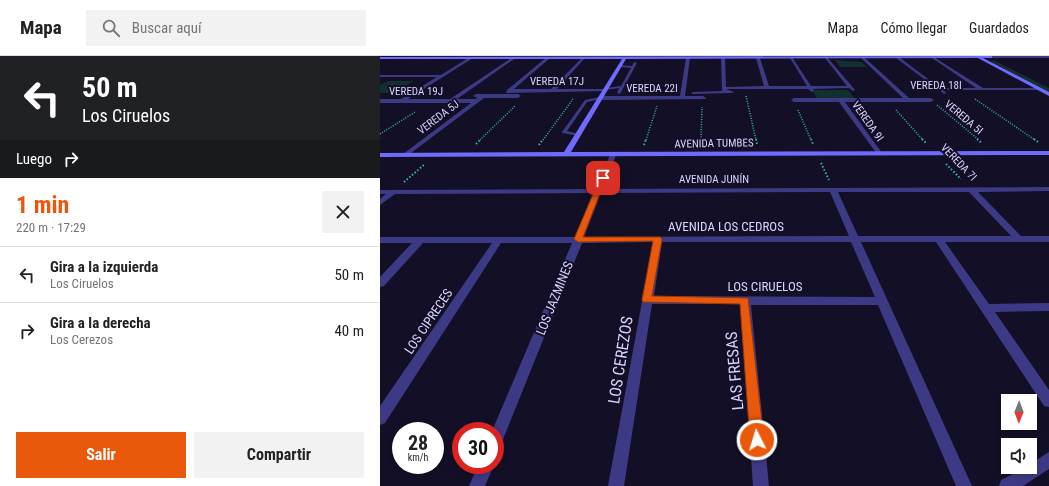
<!DOCTYPE html>
<html lang="es">
<head>
<meta charset="utf-8">
<style>
  body { margin:0; font-family:"Roboto Condensed",sans-serif; background:#f2f2f2; color:#222; height:100vh; display:flex; flex-direction:column; font-size:15px; white-space:nowrap }
  * { box-sizing:border-box; margin:0 }
  p { font-size:13px; color:#767676 }
  .icon { flex:none; width:22px; height:22px; fill:none; stroke:currentColor; stroke-width:2; stroke-linecap:round; stroke-linejoin:round }
  .map { position:relative; flex:1; overflow:hidden }
  .drawer { display:flex; flex-direction:column; background:#fff; width:380px }
  .drawer>* { flex:none }
  .top-card { background:#202124; color:#fff; overflow:hidden }
  .needle { width:26px; rotate:181deg }
  .tools { position:absolute; left:621px; top:338px; display:grid; gap:8px }
  .tools a { display:grid; place-items:center; width:36px; height:36px; border-radius:0px; background:#fff; box-shadow:0 2px 6px #0003; font-size:20px }
  .speed { position:absolute; left:12px; top:366px; display:flex; gap:8px; font-size:20px; font-weight:700; text-align:center }
  .speed>* { display:grid; place-content:center; width:52px; height:52px; border-radius:50%; background:#fff; box-shadow:0 2px 6px #0003; line-height:1 }
  .speed small { font-size:10px; font-weight:400 }
  .speed .limit { border:6px solid #d22; background:#fff; color:#111 }
  .pin { position:absolute; display:grid; place-items:center; width:34px; height:34px; color:#fff; margin:-17px; border-radius:8px; box-shadow:0 2px 6px #0006 }
  .me { position:absolute; width:44px; margin:-22px; rotate:355deg; stroke-linejoin:round; filter:drop-shadow(0 0 3px #0008) }
  .turn { display:flex; align-items:center; gap:14px; height:84px; padding:0 16px; font-size:18px }
  .turn .icon { width:52px; height:52px; stroke-width:2.5 }
  .turn b { display:block; font-size:28px; line-height:34px }
  .then { display:flex; align-items:center; height:38px; padding:0 16px; background:#0003; gap:8px; font-size:15px }
  .round { display:grid; place-items:center; flex:none; width:42px; height:42px; border-radius:0px; background:#f2f2f2 }
  .head { display:flex; align-items:center; justify-content:space-between; height:68px; padding:0 16px }
  h1 { font-size:24px; font-weight:700; line-height:30px; color:#ea580c }
  .action { display:flex; gap:8px; margin-top:auto; padding:8px 16px }
  .action a { flex:1; height:46px; border-radius:0px; background:#ea580c; color:#fff; font-size:16px; font-weight:700; line-height:46px; text-align:center }
  .action a+a { background:#f2f2f2; color:#222 }
  ul { padding:0; list-style:none }
  li { display:flex; align-items:center; gap:12px; height:56px; padding:0 16px; border-top:1px solid #e0e0e0 }
  li div { flex:1 }
  li b { display:block; font-size:15px }
  li em { font-style:normal }
  header { display:flex; align-items:center; gap:24px; box-sizing:border-box; height:56px; padding:0 20px; background:#fff; border-bottom:1px solid #e0e0e0 }
  header strong { font-size:19px }
  nav { display:flex; gap:22px; margin-inline-start:auto; font-size:14px }
  .search { width:280px; height:36px; background:#f2f2f2; display:flex; align-items:center; gap:10px; box-sizing:border-box; padding:0 14px; border-radius:0px; color:#767676; font-size:15px }
  main { display:flex; flex:1; min-height:0 }
  .map>svg:first-child { display:block }
  .green { fill:#12302f }
  .lines { fill:none; stroke-linecap:round; stroke-linejoin:round }
  .path-far1 { stroke:#2fb8b0; stroke-width:1.5; stroke-dasharray:1 1.5; stroke-linecap:butt }
  .path { stroke:#2fb8b0; stroke-width:2; stroke-dasharray:1.5 2; stroke-linecap:butt }
  .lane { fill:#3d3a85; fill-rule:evenodd }
  .street { fill:#3d3a85; fill-rule:evenodd }
  .secondary { fill:#6f6bff; fill-rule:evenodd }
  .route { fill:#ea580c; stroke:#983908 }
  .labels { text-anchor:middle; stroke-width:4; stroke-linejoin:round; paint-order:stroke }
  .far-street-label { font-size:11px; fill:#d9d4ff; stroke:#130f26 }
  .street-label { font-size:13px; fill:#d9d4ff; stroke:#130f26 }
  .near-street-label { font-size:16px; fill:#d9d4ff; stroke:#130f26 }
</style>
</head>
<body>
<header>
<strong>Mapa</strong>
<div class="search"><svg class="icon" aria-label="search" viewBox="0 0 24 24"><circle cx="10" cy="10" r="6"/><path d="M15 15l6 6"/></svg>Buscar aquí</div>
<nav><a>Mapa</a><a>Cómo llegar</a><a>Guardados</a></nav>
</header>
<main>
<section class="drawer">
<div class="top-card">
<div class="turn"><svg class="icon" aria-label="left" viewBox="0 0 24 24"><path d="M17 20v-9H6M10 6l-5 5 5 5"/></svg><div><b>50 m</b>Los Ciruelos</div></div>
<div class="then">Luego<svg class="icon" aria-label="right" viewBox="0 0 24 24"><path d="M7 20v-9h11M14 6l5 5-5 5"/></svg></div>
</div>
<div class="head"><div><h1>1 min</h1><p>220 m · 17:29</p></div><a class="round"><svg class="icon" aria-label="close" viewBox="0 0 24 24"><path d="M6 6l12 12M18 6L6 18"/></svg></a></div>
<ul>
<li><svg class="icon" aria-label="left" viewBox="0 0 24 24"><path d="M17 20v-9H6M10 6l-5 5 5 5"/></svg><div><b>Gira a la izquierda</b><p>Los Ciruelos</p></div><em>50 m</em></li>
<li><svg class="icon" aria-label="right" viewBox="0 0 24 24"><path d="M7 20v-9h11M14 6l5 5-5 5"/></svg><div><b>Gira a la derecha</b><p>Los Cerezos</p></div><em>40 m</em></li>
</ul>
<div class="action"><a>Salir</a><a>Compartir</a></div>
</section>
<div class="map">
<svg width="669" height="430" viewBox="0 0 669 430">
  <rect width="100%" height="100%" fill="#130f26"/>
  <path class="green" d="M455,4L482,6L487,11H460Z
    M610,5H615L669,32V36Z
    M8,25H34L12,37H0V29Z
    M433,34H468L475,43H437Z"/>
  <g class="lines">
    <path class="path-far1" d="M366,40L376,84
      M595,43L655,84
      M557,49L599,84
      M418,54L431,84
      M516,54L543,84
      M0,78L35,56
      M100,84L135,50
      M163,84L193,43
      M266,84L277,50
      M321,84L322,51"/>
    <path class="path" d="M376,83L377,88
      M431,83L433,88
      M542,83L546,87
      M597,83L602,87
      M654,83L658,86
      M96,88L101,83
      M321,88V83
      M159,89L163,83
      M264,89L266,83
      M441,107L449,124
      M566,108L581,123
      M24,126L45,108"/>
    <path class="lane" d="M254,6L257,7L240,38L237,37L239,32L226,34V32L241,30L251,12L240,11L239,9L252,10Z
      M220,41L221,43L207,46L187,75L199,78V80L182,77V76L205,44Z"/>
    <path class="street" d="M552,0L603,32H660L662,33L660,34H564L566,37L564,38L516,2L519,1L560,32H596L552,2Z
      M610,0H669V2H611L609,1Z
      M90,1L93,2L28,43H70L133,1L134,3L77,43H95L98,42L93,40L96,38H138L141,40L138,42H104L27,100H23V98L91,47H0V43H21L57,21H0V19H61Z
      M167,1L170,2L134,33H171L203,1L204,3L177,33H225L227,34L225,35L126,37L127,34Z
      M308,1L310,2L305,40H323L326,42L325,43L220,44L217,42L220,40H300L306,2Z
      M343,1L345,2L346,31L384,30L376,2L378,1L380,2L389,30H427L410,2L412,1L431,30H467L445,2L447,1L475,34L473,35L469,32L433,33L434,35L432,36L428,33H346L354,36L352,37L312,38V36H314L342,35L341,2Z
      M482,1H484L529,42H551L554,44L551,46H465L502,97L499,99L497,98L459,46H414L411,44L414,42H523L482,3Z
      M233,97L236,99L223,133L669,131V135L598,136L641,180H669V186H565L609,248L669,247V255L615,256L669,334V351L664,350L556,186H481L592,430H576L498,249H371L389,430H373L360,248H272L244,430H228L273,186L202,187L120,391L115,393V375H112L192,187H121L5,367L0,369V350L112,187H43L4,230L0,231V221L32,187H0V181H195L213,137L15,138L0,149V143L6,138H0V134L215,133L230,99ZM450,136L469,180L204,181L221,137ZM458,136H589L631,180H478ZM282,186H471L495,241L274,240Z
      M669,396V413L643,430H619L621,424L646,411H650V408Z
      M98,409H114L105,430H89Z"/>
    <path class="secondary" d="M612,0V2H603L669,36V40L598,2L246,3L191,96L669,95V99L0,101V97L184,96L242,3H0V1Z"/>
  </g>
  <path class="route" d="M223,120L226,122L203,181H280L282,183L272,240L368,242L384,384L382,388L377,390L372,388L370,384L360,248L263,246L262,244L273,185L198,186L194,183L220,122Z"/>
  <g class="labels">
    <g class="far-street-label">
      <text x="177" y="29">VEREDA 17J</text>
      <text x="556" y="33">VEREDA 18I</text>
      <text x="272" y="36">VEREDA 22I</text>
      <text x="36" y="39">VEREDA 19J</text>
      <text transform="translate(58 61) rotate(-37)" y="4">VEREDA 5J</text>
      <text transform="translate(584 61) rotate(40)" y="4">VEREDA 5I</text>
      <text transform="translate(488 65) rotate(55)" y="4">VEREDA 9I</text>
      <text transform="translate(334 87) rotate(-1)" y="4">AVENIDA TUMBES</text>
      <text transform="translate(579 106) rotate(46)" y="4">VEREDA 7I</text>
      <text x="334" y="127">AVENIDA JUNÍN</text>
    </g>
    <g class="street-label">
      <text x="346" y="175">AVENIDA LOS CEDROS</text>
      <text x="385" y="235">LOS CIRUELOS</text>
      <text transform="translate(174 242) rotate(-68)" y="5">LOS JAZMINES</text>
      <text transform="translate(48 265) rotate(-56)" y="5">LOS CIPRECES</text>
    </g>
    <g class="near-street-label">
      <text transform="translate(240 304) rotate(-81)" y="6">LOS CEREZOS</text>
      <text transform="translate(354 315) rotate(-95)" y="6">LAS FRESAS</text>
    </g>
  </g>
</svg>
<div class="tools">
<a><svg class="needle" viewBox="-14 -14 28 28"><path d="M0-13l5 13h-10z" fill="#e53935"/><path d="M0 13l5-13h-10z" fill="#767676"/></svg></a>
<a><svg class="icon" aria-label="sound" viewBox="0 0 24 24"><path d="M4 9h4l5-4v14l-5-4H4zM17 9q2 3 0 6"/></svg></a>
</div>
<div class="speed"><div>28<small>km/h</small></div><div class="limit">30</div></div>
<div class="pin" style="left:223px;top:122px;background:#d93025"><svg class="icon" aria-label="arrive" viewBox="0 0 24 24"><path d="M6 21V4h12l-3 4 3 4H6"/></svg></div>
<svg class="me" style="left:377px;top:384px" viewBox="-20 -20 40 40"><circle r="17" fill="#ea580c" stroke="#fff" stroke-width="3"/><path d="M0-11L8 9 0 5-8 9z" fill="#fff"/></svg>
</div>
</main>
</body>
</html>
